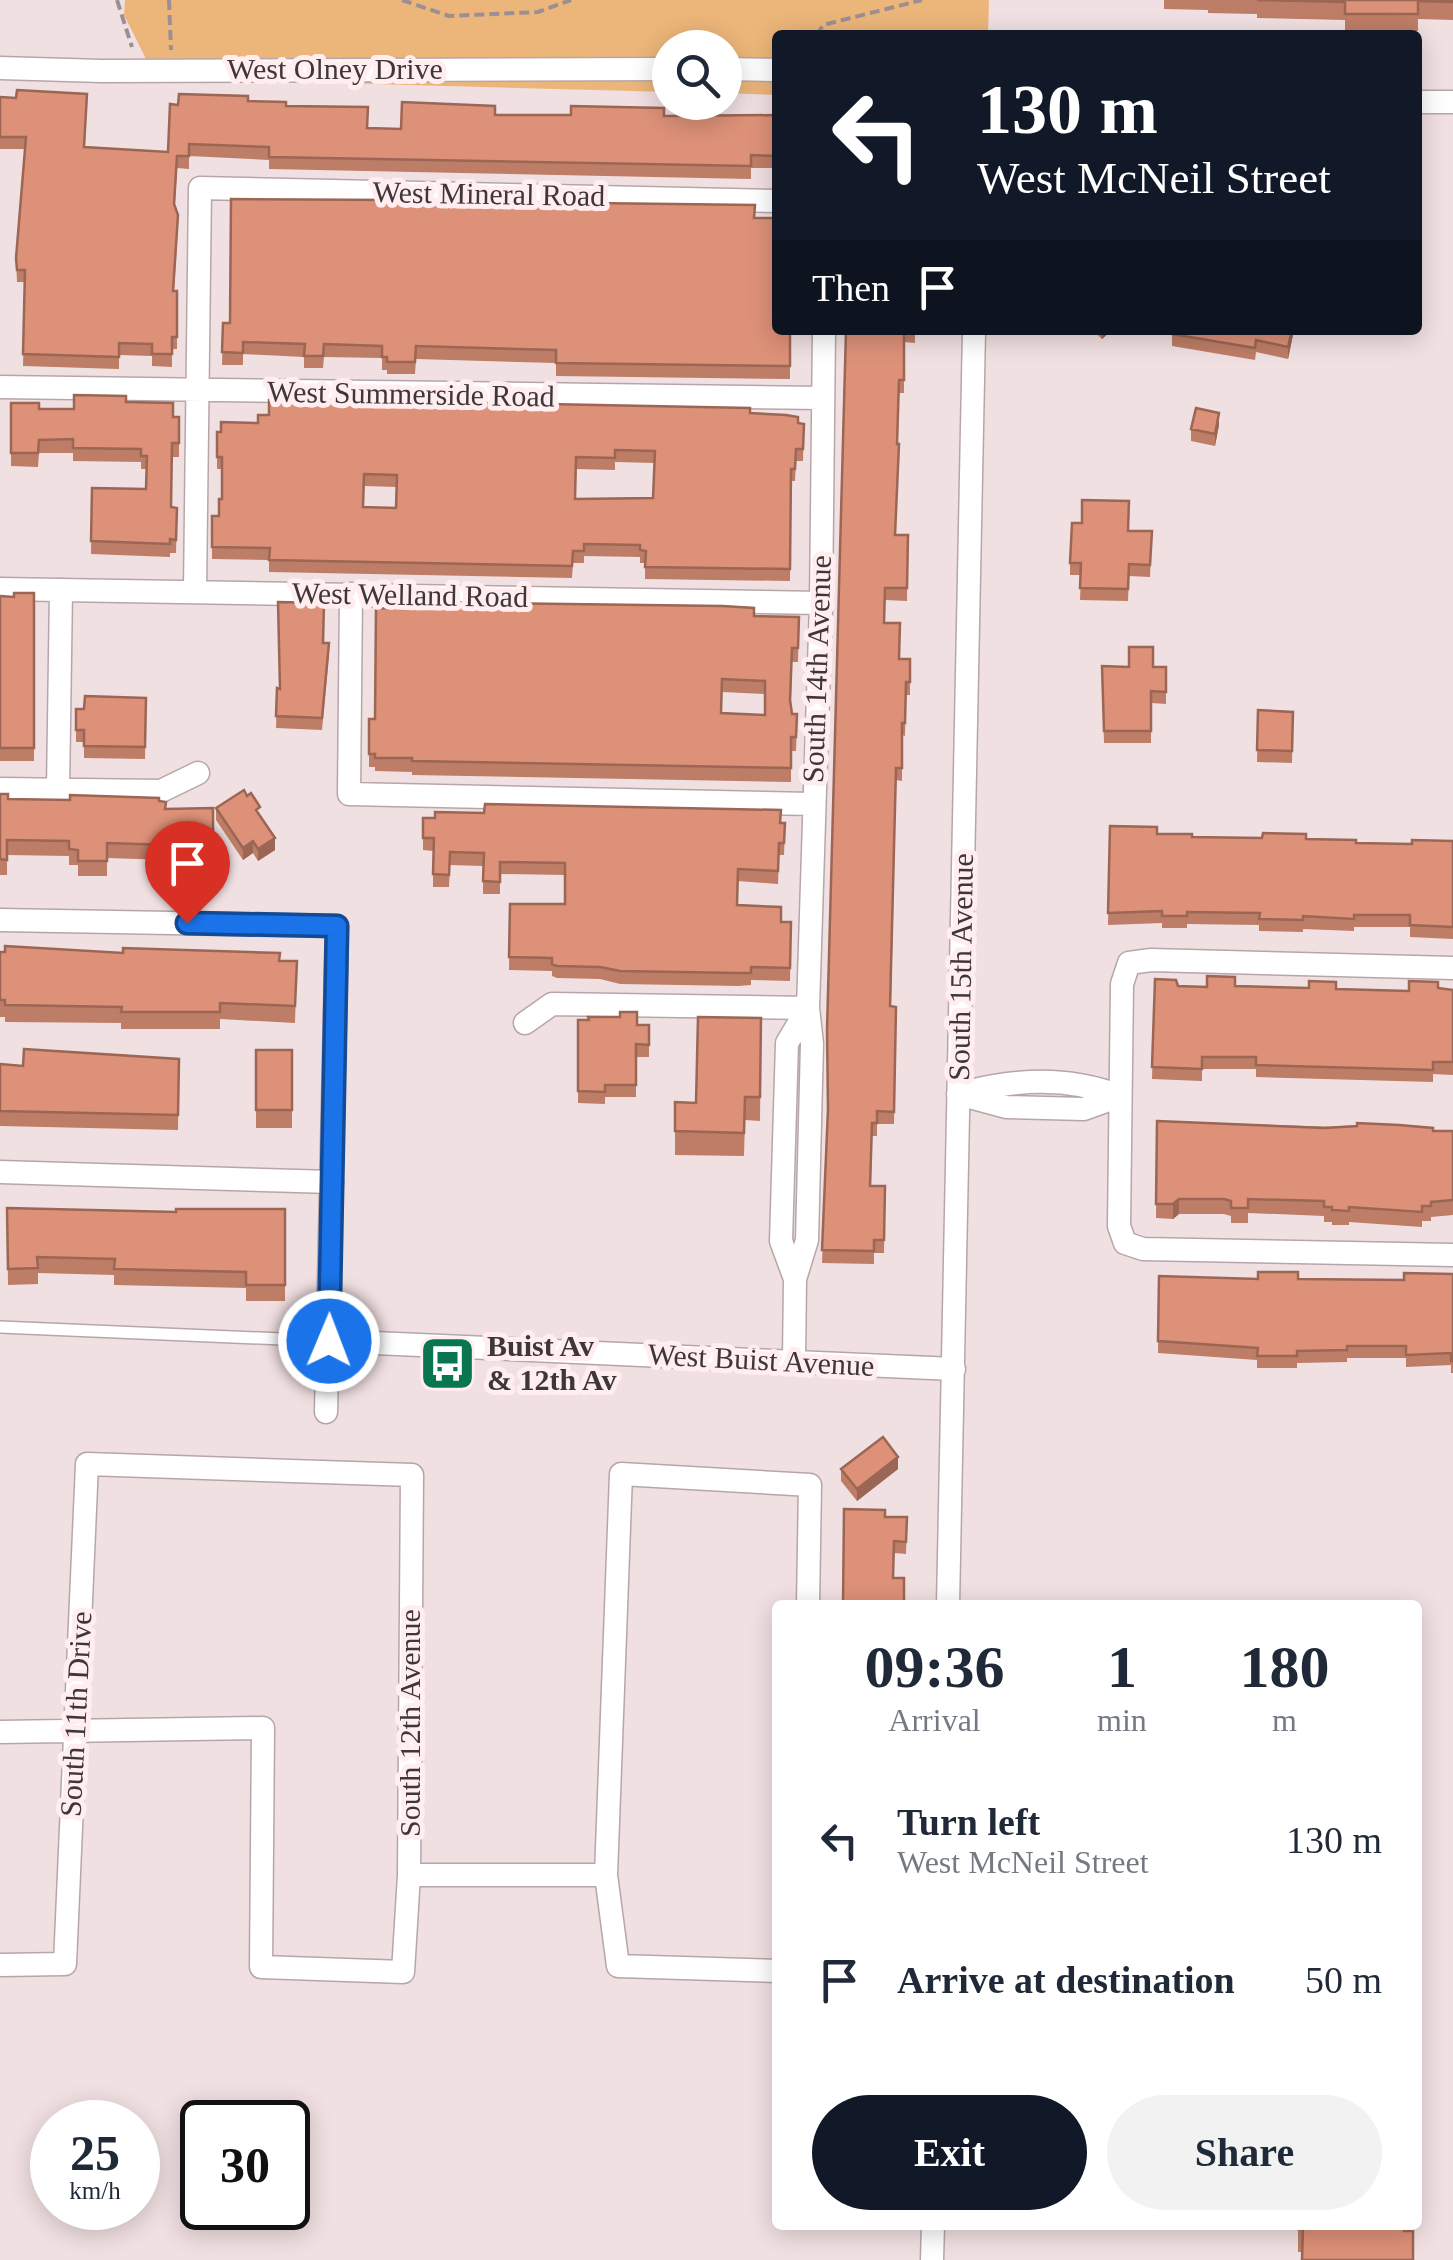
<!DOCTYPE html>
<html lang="en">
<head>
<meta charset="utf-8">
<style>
  body { margin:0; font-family:"Times New Roman",serif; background:#f2f2f3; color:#1f2937; height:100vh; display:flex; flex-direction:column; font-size:38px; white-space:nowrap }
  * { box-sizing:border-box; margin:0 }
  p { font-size:32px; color:#747a83 }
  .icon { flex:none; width:55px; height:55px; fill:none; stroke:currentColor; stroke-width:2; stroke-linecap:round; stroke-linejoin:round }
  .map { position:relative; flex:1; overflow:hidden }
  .details { position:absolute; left:772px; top:1600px; width:650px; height:630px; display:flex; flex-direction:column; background:#fff; border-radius:10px; box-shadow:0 5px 25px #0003 }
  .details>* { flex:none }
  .hud { position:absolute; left:772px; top:30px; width:650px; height:305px; border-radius:10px; box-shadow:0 5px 25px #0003; background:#111827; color:#fff; overflow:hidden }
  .fabs { position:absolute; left:652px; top:30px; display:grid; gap:20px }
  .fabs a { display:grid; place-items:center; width:90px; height:90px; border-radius:50%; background:#fff; box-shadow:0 5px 25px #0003; font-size:50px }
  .speed { position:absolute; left:30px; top:2100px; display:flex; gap:20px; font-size:50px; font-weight:700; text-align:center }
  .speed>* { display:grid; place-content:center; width:130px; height:130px; border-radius:50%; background:#fff; box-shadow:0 5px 25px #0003; line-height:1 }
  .speed small { font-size:25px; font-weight:400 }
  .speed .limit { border:5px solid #111; border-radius:15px; background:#fff; color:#111 }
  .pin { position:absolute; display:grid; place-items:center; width:85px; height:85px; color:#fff; margin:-102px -42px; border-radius:50% 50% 50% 0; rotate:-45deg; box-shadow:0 0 10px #0007 }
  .pin .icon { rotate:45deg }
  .me { position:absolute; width:110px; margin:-55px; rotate:1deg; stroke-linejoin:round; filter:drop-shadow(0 0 8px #0008) }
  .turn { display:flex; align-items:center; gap:35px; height:210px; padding:0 40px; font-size:45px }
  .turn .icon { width:130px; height:130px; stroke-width:2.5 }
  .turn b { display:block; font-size:70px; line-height:85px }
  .then { display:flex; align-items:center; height:95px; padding:0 40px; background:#0003; gap:20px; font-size:38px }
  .eta { display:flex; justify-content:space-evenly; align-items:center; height:170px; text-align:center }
  .eta b { font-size:60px; font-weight:700; line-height:70px }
  .cta { display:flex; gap:20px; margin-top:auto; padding:20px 40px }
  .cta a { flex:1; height:115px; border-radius:60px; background:#111827; color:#fff; font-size:40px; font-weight:700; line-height:115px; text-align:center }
  .cta a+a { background:#f2f2f3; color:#1f2937 }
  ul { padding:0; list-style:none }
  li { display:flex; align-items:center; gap:30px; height:140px; padding:0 40px }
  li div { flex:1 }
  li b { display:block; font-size:38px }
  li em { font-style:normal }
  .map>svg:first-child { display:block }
  .green { fill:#ecb67a }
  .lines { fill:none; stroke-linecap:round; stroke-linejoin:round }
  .service-casing { stroke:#b7a6a9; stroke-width:14 }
  .minor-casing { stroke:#b7a6a9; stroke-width:25 }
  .path { stroke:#9c8f91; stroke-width:4; stroke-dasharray:10 5; stroke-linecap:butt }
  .service { stroke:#fff; stroke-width:11 }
  .minor { stroke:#fff; stroke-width:22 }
  .wall { fill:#be7d67; fill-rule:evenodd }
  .shaded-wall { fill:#9b6654 }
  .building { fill:#dd9178; stroke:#9b6654; stroke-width:2.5; fill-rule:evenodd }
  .route-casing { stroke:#114b97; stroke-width:25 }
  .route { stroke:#1a73e8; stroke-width:18 }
  .labels { text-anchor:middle; stroke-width:10; stroke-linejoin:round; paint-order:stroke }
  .street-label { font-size:30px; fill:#3e3738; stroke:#ffedef }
  .poi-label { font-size:30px; font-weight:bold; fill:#3e3738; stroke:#ffedef; text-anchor:start }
</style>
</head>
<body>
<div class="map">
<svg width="1453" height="2260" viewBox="0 0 1453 2260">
  <rect width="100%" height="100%" fill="#f1e0e2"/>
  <path class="green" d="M125,0H989L988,35H778L777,95L725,93V48H670V92L0,74V57L147,61L124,15Z"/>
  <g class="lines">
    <defs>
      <path id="service" d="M0,1327L329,1341"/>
      <path id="minor" d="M0,68L102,71L670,69
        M725,69L778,70
        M1418,102H1453
        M0,387L822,398
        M0,589L821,603
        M195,590L200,188L778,201
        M351,594L349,794L813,804
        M0,789L161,791L198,773
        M58,790L61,590
        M0,920L337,926L326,1412
        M1453,968L1151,960L1129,963L1122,984L1119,1226L1125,1243L1143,1249L1453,1255
        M525,1023L552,1004L808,1008
        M962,1093C1017,1079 1066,1076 1120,1096
        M958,1094L1006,1107L1084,1109L1120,1096
        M0,1172L332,1182
        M795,1279L781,1241L787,1043L808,1008
        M329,1341L954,1369
        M794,1361L795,1279L807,1240L812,1044L808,1008L821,603L824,330
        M948,1605L974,330
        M0,1732L263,1728L261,1967L403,1972L409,1875L412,1475L87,1464L65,1964L0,1965
        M409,1875H606
        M778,1971L618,1966L606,1875L621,1474L810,1485L808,1605
        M932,2260L933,2225"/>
    </defs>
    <use href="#service" class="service-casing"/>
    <use href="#minor" class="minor-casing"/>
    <path class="path" d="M117,0L132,47
      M169,0L171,50
      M402,0L449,16L538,12L571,0
      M817,35L823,25L922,0"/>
    <use href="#service" class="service"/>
    <use href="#minor" class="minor"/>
  </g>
  <path class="wall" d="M1164,0H1453V20L1418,19V31L1345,32V20L1257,18V14L1208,13V10L1164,9Z
    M0,97L85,147L168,152L178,105L248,101L286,106L367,128L401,129L495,115H778V168H751V179L269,169V160L189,156V169L177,168L175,205L178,227L174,291H177V349H172V367L152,366V356L119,355V369L23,366L25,282H17L16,258L25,149H0Z
    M412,201L755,218L790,330V379L556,376V363L416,359L415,374H387V370H382V358L324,357L323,368H304V357L243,354V365H222L223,323H230Z
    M846,330H915V343L904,342V393H899L897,444L896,535H908L907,601L885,600V623L899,659L910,672V695H906L905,736L902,735V781L896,780L891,1006L896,1007L894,1124H877V1136H872L871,1186H885L884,1253H874V1264L822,1263L828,1113Z
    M1093,330H1112L1102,339Z
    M1294,330L1288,359L1256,352L1255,360L1172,346V334Z
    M126,402L173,417H179V457H172L171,507L177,508L176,553H170V557L91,554L92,488L146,489L147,469H141V462L73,461V453H39L38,467L11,466V403L39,409H74Z
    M750,413L804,424L803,461H796L795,481H791L790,581L645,579V563H640V557L584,556V563H573L572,578L269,572V560L212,559V516H219L222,499V469H217V432ZM615,462L654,463L653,498L576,499V469L615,470ZM364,486L396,487V508L363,507Z
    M1219,425L1215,446L1191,441V429Z
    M1128,531H1152L1150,577L1129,576L1128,601L1080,600L1081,575H1070V563Z
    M34,593V761H0V596L14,597Z
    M799,617L798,662H792L791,704L792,714L797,727L796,751H791V782L412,775V772L375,771V767H369V719H375ZM722,692L765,694V715L721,713Z
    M323,643L329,655L322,730L276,728L277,688L280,689Z
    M1102,666L1166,667V704L1151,703V743H1104Z
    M146,698L145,759L84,758V742H76V709H84Z
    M1258,710L1293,712L1292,763L1257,762Z
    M0,794L8,799L159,801L165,809L213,808V856H208V870L170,869V860L107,858V876H78V865H69V856L7,855V875H0Z
    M216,808L260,816L275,850L258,861L253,853L243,860L216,820Z
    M423,818L785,823L784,855H779L778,884L738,881L737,905L781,922H791L790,981L751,980V985L739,986L620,984L600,979L557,978L552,976V971L509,970L510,904H565V875L500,874V894H483V866L450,865L449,887H433V851L423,850Z
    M1110,826L1157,834L1192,837L1306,839L1356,843L1412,844L1453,841V939L1410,937V927H1354V931L1303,929V932L1259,931V925L1187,924V928H1162V923L1108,925Z
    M0,952L297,961L295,1023L220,1019V1029H121V1023L5,1022V1017H0Z
    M1155,979L1178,986L1409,991L1438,988L1453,990V1075L1433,1074V1082L1256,1077V1069H1202V1081L1152,1079Z
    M761,1018L760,1121L745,1120L744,1156L675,1155V1102L696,1103Z
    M578,1020L649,1025V1057H636V1097H605V1104L578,1103Z
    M256,1050H292V1128H256Z
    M179,1059L178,1130L0,1126V1064L23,1066Z
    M1157,1121L1453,1131V1215L1431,1217V1221H1422V1227L1349,1222V1225H1332V1222H1324V1216L1248,1213V1223H1231V1216L1224,1214H1179L1173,1219L1156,1218Z
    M7,1208L176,1212L285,1209V1301H246V1288L114,1285V1275L38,1273V1284L8,1285Z
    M1453,1274V1373H1451V1365L1406,1367V1358H1347V1362L1297,1363V1368H1257V1360L1158,1353L1159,1276L1258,1279L1404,1280Z
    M841,1469H898L857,1501L841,1481Z
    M907,1517L906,1554L894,1553L843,1605Z
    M1298,2225H1404L1303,2252H1298Z"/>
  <path class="shaded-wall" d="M1102,330H1112L1102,339Z
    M1292,330H1294L1288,359V347Z
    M1219,413V425L1215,446V434Z
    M275,838V850L258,861V849Z
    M253,841V853L243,860V848Z
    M1179,1199V1214L1173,1219V1204Z
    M898,1457V1469L857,1501V1489Z"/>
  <path class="building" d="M1257,0H1453V2L1418,1V14H1345V2Z
    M17,90L87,94L84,147L168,152L170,104L178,105L179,94L248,96V101L286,102V106L368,107L367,128L401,129L402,102L495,106V115H571V106L664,108V116L778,115V156L751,155V166L269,157V147L189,144V156H177L174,204L178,215L173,291H177V337H172V354H152V344L119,343V357L23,354L25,270H17L16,258L26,137H0V97L16,98Z
    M395,197H412V201L755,205L754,218H778V330H790V366L556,363V350L416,346L415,362H387V357H382V346L324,344L323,356H304L305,344L243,342V353L222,352L223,323H230L231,199L395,200Z
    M846,330H904V380H899L897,444H899L895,535H908L907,588H885L884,623H900L899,659H910V682H906L905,723H902V768H896L890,1006L896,1007L894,1112L877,1111V1123H872L870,1186H885L884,1240H874V1251L822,1250L828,1109L827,1030Z
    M1173,330H1292L1288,347L1256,340L1255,348L1172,334Z
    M74,395L126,396V402L173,403V417H179V443H172L171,507L177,508L176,540L170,539V544L91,541L92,488L146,489L147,456H141V449L73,448V439L39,440L38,453H11V403H39V409H74Z
    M269,400H332L750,408V413L786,415L798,417V423L804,424L803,449H796L795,469H791L790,569L645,567L646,551L640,550V545L584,544V551H573L572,566L269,560L270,548L212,547V516H219V499H222V457H217V432H221V422L258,423V415H269ZM615,450L655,451L653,498L575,499L576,457L615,458ZM364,474L397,475L396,508L363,507Z
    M1196,408L1219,413L1215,434L1191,429Z
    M1082,500L1129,501L1128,531H1152L1150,565L1129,564L1128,589L1080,588L1081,563H1070L1072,523H1082Z
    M14,593H34V748H0V596L14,597Z
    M278,602L324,603L323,643H329L322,718L276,716L277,688L280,689Z
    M406,602L723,606L754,608V616L799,617L798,648H792L790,700L792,714H797L796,737H791V768L412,761V758H375V754H369V719H375L376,608L405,609ZM722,679L765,681V715L721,713Z
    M1129,647H1153V667H1166V692L1151,691V731H1104L1102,666L1129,667Z
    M85,696L146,698L145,747L84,746V730H76V709H84Z
    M1258,710L1293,712L1292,751L1257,750Z
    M244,790L247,796L251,793L260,807L256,810L275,838L258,849L253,841L243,848L216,808Z
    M0,794H8V799L70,800V795L159,798V801L166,802L165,809L213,808V841H208V854H170V845L107,843V861H78V850L69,849V841L7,840V860L0,859Z
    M485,804L781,810L780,823H785L784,843H779L778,871L738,869L737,905L781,907V922H791L790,968L751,967V973H739L620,971L600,967L557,966L552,964V958L509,957L510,904H565V863L500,862V882L483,881L484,853L450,852L449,875L433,874L434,838H423V818H435V812L484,813Z
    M1110,826L1157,827V834H1192V837L1262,838L1263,833L1306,834V839L1356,840V843L1412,844V840L1453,841V927L1410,925V915H1354V919L1303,916V920L1259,919L1260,913L1187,912V916H1162V911L1108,913Z
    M5,946L123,953V948L280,953L279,961H297L295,1006L220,1003V1012H121L122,1007L5,1005V1000H0V952H5Z
    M1207,976L1235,977V986L1309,988V981L1336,982V989L1409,991V981L1438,982V988L1453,990V1062H1433V1070L1256,1065V1057H1202V1069L1152,1067L1155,979L1176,980L1178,986L1207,987Z
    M620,1012H637V1025H649V1045L636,1044V1085H605V1092L578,1091V1020H589L588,1017H620Z
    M698,1017L761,1018L760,1097H745L744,1133L675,1131V1102L696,1103Z
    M24,1049L179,1059L178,1115L0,1111V1064L23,1066Z
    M256,1050H292V1110H256Z
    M1157,1121L1324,1128L1357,1126V1123L1399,1125L1433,1128V1131H1453V1200L1431,1202V1206H1422V1212L1349,1207V1211L1332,1210V1207H1324V1201L1248,1199V1208H1231V1201L1224,1199H1179L1173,1204H1156Z
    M7,1208L176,1212V1209H285V1285H246V1272L114,1269L115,1259L37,1257L38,1268L8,1269Z
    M1258,1272H1298V1279L1404,1280V1273L1453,1274V1361H1451V1353L1406,1355V1346H1347V1350L1297,1351V1356H1257L1258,1348L1158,1341L1159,1276L1258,1279Z
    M883,1437L898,1457L857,1489L841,1469Z
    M844,1509L885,1510V1517H907L906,1542L894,1541L893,1578H904V1605H843Z
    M1298,2225H1404V2231H1413V2260H1302L1303,2229H1298Z"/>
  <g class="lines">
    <defs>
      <path id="route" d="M187,923L337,926L329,1341"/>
    </defs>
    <use href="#route" class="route-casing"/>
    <use href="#route" class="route"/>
  </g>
  <defs>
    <symbol id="bus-square" viewBox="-11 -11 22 22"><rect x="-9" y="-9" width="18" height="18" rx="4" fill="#09764f" stroke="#ffedef"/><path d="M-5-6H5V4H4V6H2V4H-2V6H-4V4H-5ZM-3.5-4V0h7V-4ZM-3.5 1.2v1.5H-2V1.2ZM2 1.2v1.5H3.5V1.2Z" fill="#fff"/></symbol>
  </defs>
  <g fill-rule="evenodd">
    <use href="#bus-square" x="416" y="1332" width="63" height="63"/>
  </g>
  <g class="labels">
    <g class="street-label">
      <text x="335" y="79">West Olney Drive</text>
      <text transform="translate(489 194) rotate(1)" y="10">West Mineral Road</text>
      <text transform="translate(411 394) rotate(1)" y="10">West Summerside Road</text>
      <text transform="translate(410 595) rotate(1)" y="10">West Welland Road</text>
      <text transform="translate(817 669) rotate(-88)" y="10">South 14th Avenue</text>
      <text transform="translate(961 967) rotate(-89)" y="10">South 15th Avenue</text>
      <text transform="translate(761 1360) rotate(3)" y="10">West Buist Avenue</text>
      <text transform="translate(76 1714) rotate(-87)" y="10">South 11th Drive</text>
      <text transform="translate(410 1723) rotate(-90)" y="10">South 12th Avenue</text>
    </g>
    <g class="poi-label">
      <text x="487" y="1356">Buist Av<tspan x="487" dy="34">&amp; 12th Av</tspan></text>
    </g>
  </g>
</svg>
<div class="fabs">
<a><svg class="icon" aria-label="search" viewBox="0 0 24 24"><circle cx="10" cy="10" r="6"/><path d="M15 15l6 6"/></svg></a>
</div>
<div class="speed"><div>25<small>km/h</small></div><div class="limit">30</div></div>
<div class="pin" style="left:187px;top:923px;background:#d93025"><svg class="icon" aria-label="arrive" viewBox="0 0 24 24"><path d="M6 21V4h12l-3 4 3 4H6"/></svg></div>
<svg class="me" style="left:329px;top:1341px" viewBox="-20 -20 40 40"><circle r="17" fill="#1a73e8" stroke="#fff" stroke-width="3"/><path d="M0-11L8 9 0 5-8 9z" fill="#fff"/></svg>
<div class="hud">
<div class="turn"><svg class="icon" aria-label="left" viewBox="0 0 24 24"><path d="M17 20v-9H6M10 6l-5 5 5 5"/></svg><div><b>130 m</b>West McNeil Street</div></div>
<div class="then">Then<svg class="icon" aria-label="arrive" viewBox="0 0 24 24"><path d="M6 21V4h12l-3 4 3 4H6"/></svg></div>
</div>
<section class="details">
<div class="eta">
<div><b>09:36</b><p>Arrival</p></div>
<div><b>1</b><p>min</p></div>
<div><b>180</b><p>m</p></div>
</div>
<ul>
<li><svg class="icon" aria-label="left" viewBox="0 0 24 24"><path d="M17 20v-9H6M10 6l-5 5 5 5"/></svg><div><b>Turn left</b><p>West McNeil Street</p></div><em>130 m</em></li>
<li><svg class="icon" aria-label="arrive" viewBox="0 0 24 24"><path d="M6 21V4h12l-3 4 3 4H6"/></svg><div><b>Arrive at destination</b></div><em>50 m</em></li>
</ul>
<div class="cta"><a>Exit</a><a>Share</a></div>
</section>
</div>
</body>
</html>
